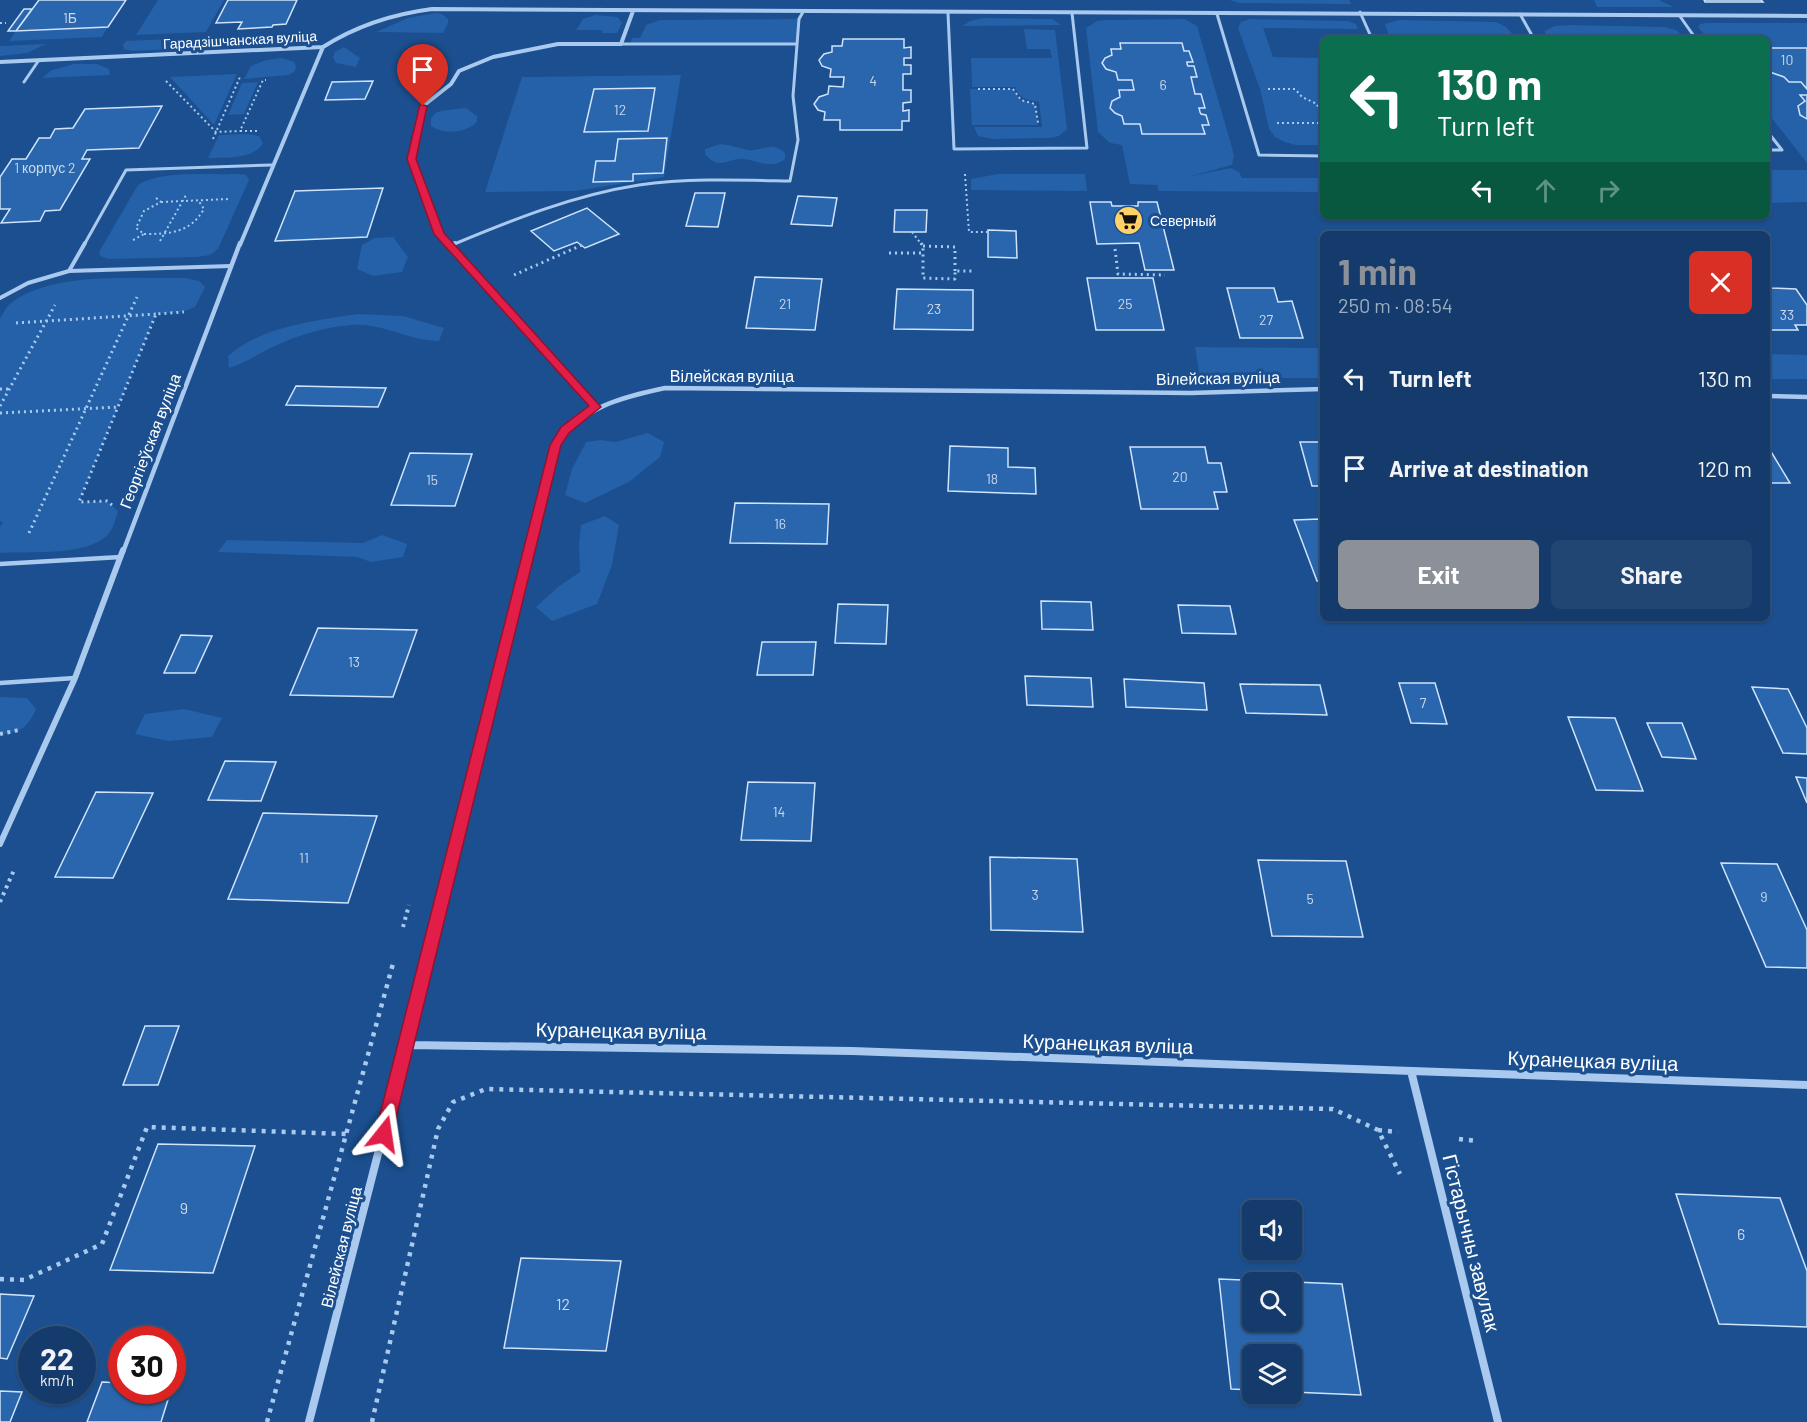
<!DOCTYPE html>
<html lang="en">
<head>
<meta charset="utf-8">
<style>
  body { margin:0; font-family:Barlow,sans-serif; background:#214673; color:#f1f3f6; height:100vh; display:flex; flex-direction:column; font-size:22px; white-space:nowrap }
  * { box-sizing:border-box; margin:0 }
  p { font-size:20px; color:#9dadc1 }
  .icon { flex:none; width:33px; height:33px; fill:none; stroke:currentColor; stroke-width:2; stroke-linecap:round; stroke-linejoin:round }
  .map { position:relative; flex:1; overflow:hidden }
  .panel { position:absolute; left:1320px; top:231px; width:450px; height:390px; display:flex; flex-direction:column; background:#143b6b; border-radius:9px; box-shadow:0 2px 4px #0004,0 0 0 2px #33557e }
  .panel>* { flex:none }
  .guide { position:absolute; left:1320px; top:36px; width:450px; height:183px; border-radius:9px; box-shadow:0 2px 4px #0004,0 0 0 2px #33557e; background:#0b6e4f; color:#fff; overflow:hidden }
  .controls { position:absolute; left:1242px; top:1200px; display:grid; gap:12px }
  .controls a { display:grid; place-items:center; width:60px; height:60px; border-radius:9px; background:#143b6b; box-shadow:0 2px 4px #0004,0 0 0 2px #33557e; font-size:30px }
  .speed { position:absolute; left:18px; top:1326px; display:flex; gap:12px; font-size:30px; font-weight:700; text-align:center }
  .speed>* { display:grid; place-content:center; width:78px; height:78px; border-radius:50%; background:#143b6b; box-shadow:0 2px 4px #0004,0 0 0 2px #33557e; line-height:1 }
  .speed small { font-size:15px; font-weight:400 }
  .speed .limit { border:9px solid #d22; background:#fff; color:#111 }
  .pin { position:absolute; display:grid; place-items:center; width:51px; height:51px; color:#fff; margin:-62px -26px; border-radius:50% 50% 50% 0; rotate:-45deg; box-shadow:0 0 6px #0007 }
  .pin .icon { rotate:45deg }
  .me { position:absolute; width:66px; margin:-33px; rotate:15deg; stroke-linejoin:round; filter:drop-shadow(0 0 4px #0008) }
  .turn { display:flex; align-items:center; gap:21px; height:126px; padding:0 18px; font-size:27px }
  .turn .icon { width:78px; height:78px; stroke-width:2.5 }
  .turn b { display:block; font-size:42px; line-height:51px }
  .lanes { display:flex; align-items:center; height:57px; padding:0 18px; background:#0003; justify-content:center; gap:30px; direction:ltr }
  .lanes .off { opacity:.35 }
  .round { display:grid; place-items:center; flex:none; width:63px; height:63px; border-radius:9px; background:#214673 }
  .head { display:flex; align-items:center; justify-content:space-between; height:102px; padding:0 18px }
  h1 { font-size:36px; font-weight:700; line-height:45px; color:#8c9099 }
  .cta { display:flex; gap:12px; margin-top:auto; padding:12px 18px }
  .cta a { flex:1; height:69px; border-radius:9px; background:#8c9099; color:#fff; font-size:24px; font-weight:700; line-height:69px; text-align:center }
  .cta a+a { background:#214673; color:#f1f3f6 }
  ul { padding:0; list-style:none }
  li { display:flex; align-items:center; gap:18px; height:90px; padding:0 18px }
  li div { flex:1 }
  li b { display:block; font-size:22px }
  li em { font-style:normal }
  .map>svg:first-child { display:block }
  .green { fill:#2461a8 }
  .building { fill:#2a66ad; stroke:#cfe3fa; stroke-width:1.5; fill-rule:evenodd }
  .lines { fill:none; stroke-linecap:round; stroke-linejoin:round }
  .path-far3 { stroke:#a9c9ee; stroke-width:2; stroke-dasharray:2 3; stroke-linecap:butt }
  .path-far2 { stroke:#a9c9ee; stroke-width:3; stroke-dasharray:2 4; stroke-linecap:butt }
  .path-far1 { stroke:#a9c9ee; stroke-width:4; stroke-dasharray:3 4.5; stroke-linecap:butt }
  .path { stroke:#a9c9ee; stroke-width:4.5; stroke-dasharray:4 6; stroke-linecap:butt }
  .service-far2 { stroke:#a9c9ee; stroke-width:3 }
  .service-far1 { stroke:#a9c9ee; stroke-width:4 }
  .service { stroke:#a9c9ee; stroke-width:4.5 }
  .minor-far3 { stroke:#a9c9ee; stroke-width:4 }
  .minor-far2 { stroke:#a9c9ee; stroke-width:4.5 }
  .minor-far1 { stroke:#a9c9ee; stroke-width:6 }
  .minor { stroke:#a9c9ee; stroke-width:8 }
  .route { fill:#e11d48; stroke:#92132f; stroke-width:1.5 }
  .labels { text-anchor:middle; stroke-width:6; stroke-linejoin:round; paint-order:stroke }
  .number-label { font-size:14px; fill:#cad9ea }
  .far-street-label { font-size:14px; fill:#fff; stroke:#1b4f8f }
  .far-poi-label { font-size:14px; fill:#fff; stroke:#1b4f8f; text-anchor:start }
  .street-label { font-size:16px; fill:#fff; stroke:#1b4f8f }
  .near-number-label { font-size:16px; fill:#cad9ea }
  .near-street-label { font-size:20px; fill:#fff; stroke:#1b4f8f }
</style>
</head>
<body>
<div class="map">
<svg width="1807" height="1422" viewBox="0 0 1807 1422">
  <rect width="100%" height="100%" fill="#1b4f8f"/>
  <path class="green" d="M158,0H224L206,32L136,35Z
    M1229,0H1349L1351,4L1240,3Z
    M1594,0H1659L1674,7H1597Z
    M435,13L442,14L448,19V23L443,33L376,32L408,18Z
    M595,15L618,17L622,23L617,33H602V30H576L583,19Z
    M983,18L1052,19L1061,25L963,26L970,21Z
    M799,19L796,44H630L632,38H640L646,25L660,20Z
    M1185,19L1197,26L1234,155L1232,165L1187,177L1231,168L1239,172L1242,178H1323V192L1159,191L1157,185L1130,184L1122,145L1110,143L1098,132L1086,28L1097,21L1106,20Z
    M1250,19L1347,21L1356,24L1358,29L1263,28L1273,57L1323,58V145H1296L1285,142L1275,137L1269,129L1260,89L1238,28L1241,22Z
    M1399,20L1496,22L1506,27L1517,39H1390L1385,24Z
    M1706,23H1807V163L1767,112V39H1708L1698,27L1700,24Z
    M1571,25L1664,27L1676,30L1685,39H1546L1545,31L1555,26Z
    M108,27L102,37L9,41L16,31Z
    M1024,29L1055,30L1067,129L1059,136L1050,138L993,139L978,136L974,127H1042L1039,102C1027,100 1019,99 1015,87H972L971,58H1052L1050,49H1027Z
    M306,33C300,42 287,40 276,41L274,44L132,51L124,49L123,45L126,41Z
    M46,44L27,53L0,56V46Z
    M344,47L360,58L356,67L336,63L333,57L335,52Z
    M282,58L294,62L296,66L295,71L289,75L244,79L251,66L266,60Z
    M74,64H97L109,69L110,75L42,78L52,70Z
    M237,74L214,125L170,77Z
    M681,75L664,177L575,191L485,192L522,77Z
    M258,82L244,114L228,115L242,83Z
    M970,89H1013L1021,100L1035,104L1038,125H972Z
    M466,108L477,116V122C466,133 444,135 431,126V118L437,112L447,110Z
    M247,134L259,136L263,143C253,160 225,157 208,158L219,135Z
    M720,144C731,145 739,148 748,150C762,152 770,140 785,153V159C771,170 759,161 744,159C730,157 719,172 705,154V149Z
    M1767,170H1807V202L1767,203Z
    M237,174L246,175L249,180L218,249L210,255L197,257L109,259L100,256L99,252L138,185C160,170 210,175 237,174Z
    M998,174H1085L1087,191L971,190V179Z
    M393,237L408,257L402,272L373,276L357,269L362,245L375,238Z
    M185,278L199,281L205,287L195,307L182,312L156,314L79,502L107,501L118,511C116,517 114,527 109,533C91,557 28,551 0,553V527L3,522L0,521V319C3,314 6,307 10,304C50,271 135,279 185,278Z
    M357,314L403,316L444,328L439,341C409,341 383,323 352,325C325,327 299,335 275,346C259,353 246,363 229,368L228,356C262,326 314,321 357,314Z
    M1195,347L1318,348L1323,364V378H1200Z
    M1767,354L1807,355V379H1767Z
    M648,433L664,442L660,457L629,482L585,503L565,495L572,469L586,442L601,440L615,442Z
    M605,516L619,525L612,565L597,604L552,621L536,607L558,587L580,572L579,545L581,525Z
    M382,535L407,544L403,557L371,562L357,557L218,552L227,540L363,543Z
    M0,697L27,698L36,709C28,727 21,733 0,734Z
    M184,709L222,718L212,737L168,741L135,734L145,714Z"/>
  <path class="building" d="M39,0H126L108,27L16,31Z
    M228,0H297L286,24L273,25L272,27L238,29L242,22L216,23Z
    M1704,0H1761L1763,2H1705Z
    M24,9H32L16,31H8Z
    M843,39H904V48L911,47V58H904V65H911V74H903V90H911V102L903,103V111L909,110V121H902V130H840V120H824L825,112L818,110L814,104L819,97L828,94L829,86L843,87L844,77H830L831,69L822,66L819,60L824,54L832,52V46H842Z
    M1120,43H1182L1184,51H1189L1193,62H1187V64L1188,66H1194L1197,77H1191L1195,94H1201L1205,108H1199L1200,112L1201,114L1206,115L1209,125H1202L1205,134H1142L1140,124H1124L1122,116L1115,113L1110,108L1112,101L1120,97L1119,90H1134L1132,80H1118L1116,72L1106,69L1102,63L1105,58L1112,55L1111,49H1121Z
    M1767,48H1807V89L1801,82H1789L1784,77L1767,71Z
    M373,81L365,99L325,100L332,82Z
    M655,88L648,131L584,132L594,89Z
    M1800,95H1807V119L1800,115L1798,106L1805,101Z
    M162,106L139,148L87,150L82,159H90L60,210L45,211L40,221L1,223L10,209H0V177L12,159H26L39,138H50L55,129L73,128L85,109Z
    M667,138L663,173L633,174V181L593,182L596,161H615L618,139Z
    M383,188L367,237L275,241L295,191Z
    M695,193H725L718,227L686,226Z
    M798,196L837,198L832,226L791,224Z
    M1090,202H1111L1112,206H1138V202H1157L1174,270H1145L1139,243L1097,244Z
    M587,208L619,234L585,248L577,242L554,251L531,231Z
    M895,210H927L926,232H894Z
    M988,230L1016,231L1017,258L988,257Z
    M755,277L822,279L815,330L746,328Z
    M1087,278H1153L1164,330H1096Z
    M1767,282L1771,288L1796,289L1807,305V325H1795L1798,330H1767Z
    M1227,288H1274L1278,302L1292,301L1303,338H1240Z
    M897,289L973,290V330L894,329Z
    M296,386L386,388L378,407L286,405Z
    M1300,442H1323V486H1312Z
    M1767,445L1790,483H1767Z
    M950,446L1008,448V467L1035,468L1036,494L948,491Z
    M1130,447H1205L1208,463H1221L1227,492H1214L1218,509H1141Z
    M410,453L472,454L455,506L391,505Z
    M735,503L829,504L827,544L730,543Z
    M1320,519L1323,528V581H1317L1294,520Z
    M1041,601L1091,602L1093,630L1042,629Z
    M838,604L888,605L886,644L835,643Z
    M1178,605L1230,606L1236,634L1182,633Z
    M318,628L417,630L393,697L290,695Z
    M181,635L212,636L195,673H164Z
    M762,642H816L813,675H757Z
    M1025,676L1091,678L1093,707L1027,705Z
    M1124,679L1204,683L1207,710L1126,707Z
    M1399,683H1435L1447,724L1411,723Z
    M1240,684L1320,685L1327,715L1246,713Z
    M1752,687L1788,689L1807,728V754L1783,753Z
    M1568,717L1615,718L1643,791L1596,790Z
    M1647,723H1682L1696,759L1662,757Z
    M225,761L276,762L261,801L208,800Z
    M1796,777L1807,778V803Z
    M748,782L815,783L811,841L741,840Z
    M96,792L153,793L113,878L55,877Z
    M263,813L377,816L348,903L228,899Z
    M990,857L1077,859L1083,932L991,930Z
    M1258,860L1346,861L1363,937L1272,936Z
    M1721,863L1777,864L1807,930V968L1766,967Z
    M145,1026H179L158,1085H123Z
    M158,1144L255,1146L213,1273L110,1270Z
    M1676,1194L1780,1198L1807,1271V1327L1719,1324Z
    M521,1258L621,1261L606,1351L504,1348Z
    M1219,1279L1342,1284L1361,1395L1292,1392V1354H1252V1390L1231,1389ZM1252,1282H1292V1322H1252Z
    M0,1294L34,1296L7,1359L0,1358Z
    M102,1382L122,1383V1390H171L161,1422H87Z
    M0,1391L22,1392L10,1422H0Z"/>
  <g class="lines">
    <path class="path-far3" d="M0,23H6
      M166,81L216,132L240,131
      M978,89H1013L1021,100L1035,104L1038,123
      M1268,89H1295L1302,97L1317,104L1323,122
      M1277,123H1323
      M257,131H240L263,80H266
      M213,139L240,77
      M965,174L969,232H988
      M161,202L229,199
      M912,232L922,245
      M144,234C170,234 190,233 204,209L198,200
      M133,240L144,234L136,228L144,211L161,202L155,197
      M160,241L186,195"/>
    <path class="path-far2" d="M921,243L923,246V278L955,279V271H972
      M923,246L955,247V271
      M1115,249L1118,274L1165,275
      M889,253H923
      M514,275L582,245
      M16,323L156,314
      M0,389H9
      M0,406L55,305
      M0,413L119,407
      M112,505L107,501L79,502L156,314L184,312
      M29,533L137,297"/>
    <path class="path-far1" d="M0,734L19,730
      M0,902L14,870
      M403,927L409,905"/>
    <path class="path" d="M1378,1130L1398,1132
      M1459,1139L1477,1141
      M0,1279L24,1280L102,1244L147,1127L346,1134
      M267,1422L394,960
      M372,1422L438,1129L453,1102L486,1089L1333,1109L1378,1130L1400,1174"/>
    <path class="service-far2" d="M1360,12L1372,39
      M948,13L954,149L1087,148L1072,13
      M1217,14L1259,155L1323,156
      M1520,14L1534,39
      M1679,15L1696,39
      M621,44H796
      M24,82L39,60
      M1767,131L1782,150H1767
      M84,245L126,170L272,165
      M452,245C512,220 574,195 639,185C689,178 740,180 790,181L798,140L793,96L799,19L803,12"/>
    <path class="service-far1" d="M85,243L69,271L231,266
      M449,246L455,243
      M0,298L28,283L69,271"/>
    <path class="service" d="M0,564L121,557
      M0,683L75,678"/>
    <path class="minor-far3" d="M0,62L323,47C356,26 393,14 432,9L1807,16
      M240,245L323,47
      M449,245L439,234L411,159L423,106L451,84L459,71L493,57L558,44H621L633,11"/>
    <path class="minor-far2" d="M448,243L596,407
      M1767,396L1807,397
      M123,552L240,243
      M529,552L556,445C585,406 619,398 665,388L1191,393L1323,389"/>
    <path class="minor-far1" d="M0,844L75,678L123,550
      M434,938L530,550"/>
    <path class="minor" d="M407,1045L852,1051L1807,1085
      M1411,1071L1498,1422
      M309,1422L434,936"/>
  </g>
  <path class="route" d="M420,104L427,106L416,159L444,233L601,407L569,433L561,445L392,1134L390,1140L384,1142L378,1140L375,1134L550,445L561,427L589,406L434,234L407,159Z"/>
  <defs>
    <symbol id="supermarket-disc" viewBox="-11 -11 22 22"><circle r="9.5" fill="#ffd166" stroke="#1b4f8f"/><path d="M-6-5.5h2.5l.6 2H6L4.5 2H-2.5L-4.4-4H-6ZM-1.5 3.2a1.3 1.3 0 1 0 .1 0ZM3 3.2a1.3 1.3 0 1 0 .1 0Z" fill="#111"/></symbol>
  </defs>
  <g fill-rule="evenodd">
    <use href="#supermarket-disc" x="1112" y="204" width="33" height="33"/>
  </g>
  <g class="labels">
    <g class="number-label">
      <text x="70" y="23">1Б</text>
      <text x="1787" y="65">10</text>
      <text x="873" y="86">4</text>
      <text x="1163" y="90">6</text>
      <text x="620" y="115">12</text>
      <text x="45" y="173">1 корпус 2</text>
      <text x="785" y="309">21</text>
      <text x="1125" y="309">25</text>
      <text x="934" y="314">23</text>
      <text x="1787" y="320">33</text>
      <text x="1266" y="325">27</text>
      <text x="1180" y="482">20</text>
      <text x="992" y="484">18</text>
      <text x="432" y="485">15</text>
      <text x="780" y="529">16</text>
      <text x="354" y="667">13</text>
      <text x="1423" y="708">7</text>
      <text x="779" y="817">14</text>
      <text x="304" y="863">11</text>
      <text x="1035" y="900">3</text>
      <text x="1764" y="902">9</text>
      <text x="1310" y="904">5</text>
    </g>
    <g class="far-street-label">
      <text transform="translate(240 40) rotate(-3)" y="5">Гарадзішчанская вуліца</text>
    </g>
    <g class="far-poi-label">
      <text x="1150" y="226">Северный</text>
    </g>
    <g class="street-label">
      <text x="732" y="382">Вілейская вуліца</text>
      <text transform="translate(1218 378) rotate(-1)" y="6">Вілейская вуліца</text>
      <text transform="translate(150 441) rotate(-69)" y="6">Георгіеўская вуліца</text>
      <text transform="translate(341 1247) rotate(-76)" y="6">Вілейская вуліца</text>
    </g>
    <g class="near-number-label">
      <text x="184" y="1214">9</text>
      <text x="1741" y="1240">6</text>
      <text x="563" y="1310">12</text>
    </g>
    <g class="near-street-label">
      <text transform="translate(621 1031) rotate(1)" y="7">Куранецкая вуліца</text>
      <text transform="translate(1108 1044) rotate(2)" y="7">Куранецкая вуліца</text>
      <text transform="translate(1593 1061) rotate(2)" y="7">Куранецкая вуліца</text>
      <text transform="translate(1471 1243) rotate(76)" y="7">Гістарычны завулак</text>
    </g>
  </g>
</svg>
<div class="controls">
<a><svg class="icon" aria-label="sound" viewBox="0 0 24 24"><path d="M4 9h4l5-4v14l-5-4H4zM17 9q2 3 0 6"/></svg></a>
<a><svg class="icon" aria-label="search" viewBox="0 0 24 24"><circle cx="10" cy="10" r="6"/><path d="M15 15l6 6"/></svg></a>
<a><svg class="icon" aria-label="layers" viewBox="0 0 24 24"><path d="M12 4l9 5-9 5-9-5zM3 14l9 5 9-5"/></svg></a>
</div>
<div class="speed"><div>22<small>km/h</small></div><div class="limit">30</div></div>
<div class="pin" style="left:423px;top:106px;background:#d93025"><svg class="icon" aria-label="arrive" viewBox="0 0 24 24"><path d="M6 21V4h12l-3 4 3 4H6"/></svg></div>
<svg class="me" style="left:384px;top:1134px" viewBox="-20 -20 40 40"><path d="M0-17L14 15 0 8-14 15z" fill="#e11d48" stroke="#fff" stroke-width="4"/></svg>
<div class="guide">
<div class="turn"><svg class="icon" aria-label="left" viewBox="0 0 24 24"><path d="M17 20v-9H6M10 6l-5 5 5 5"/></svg><div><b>130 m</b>Turn left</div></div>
<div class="lanes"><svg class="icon" aria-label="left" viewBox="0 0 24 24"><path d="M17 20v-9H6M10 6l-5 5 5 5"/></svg><svg class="icon off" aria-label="ahead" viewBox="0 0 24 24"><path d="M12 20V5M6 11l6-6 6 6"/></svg><svg class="icon off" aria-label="right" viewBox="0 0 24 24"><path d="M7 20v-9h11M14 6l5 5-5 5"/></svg></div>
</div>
<section class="panel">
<div class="head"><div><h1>1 min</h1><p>250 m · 08:54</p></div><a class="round" style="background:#d93025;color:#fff"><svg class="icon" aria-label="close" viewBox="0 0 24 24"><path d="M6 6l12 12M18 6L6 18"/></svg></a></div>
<ul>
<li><svg class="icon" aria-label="left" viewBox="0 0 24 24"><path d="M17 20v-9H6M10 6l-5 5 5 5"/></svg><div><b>Turn left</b></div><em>130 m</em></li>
<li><svg class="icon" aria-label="arrive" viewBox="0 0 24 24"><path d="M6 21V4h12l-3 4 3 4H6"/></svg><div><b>Arrive at destination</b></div><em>120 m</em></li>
</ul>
<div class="cta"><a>Exit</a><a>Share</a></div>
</section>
</div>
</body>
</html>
